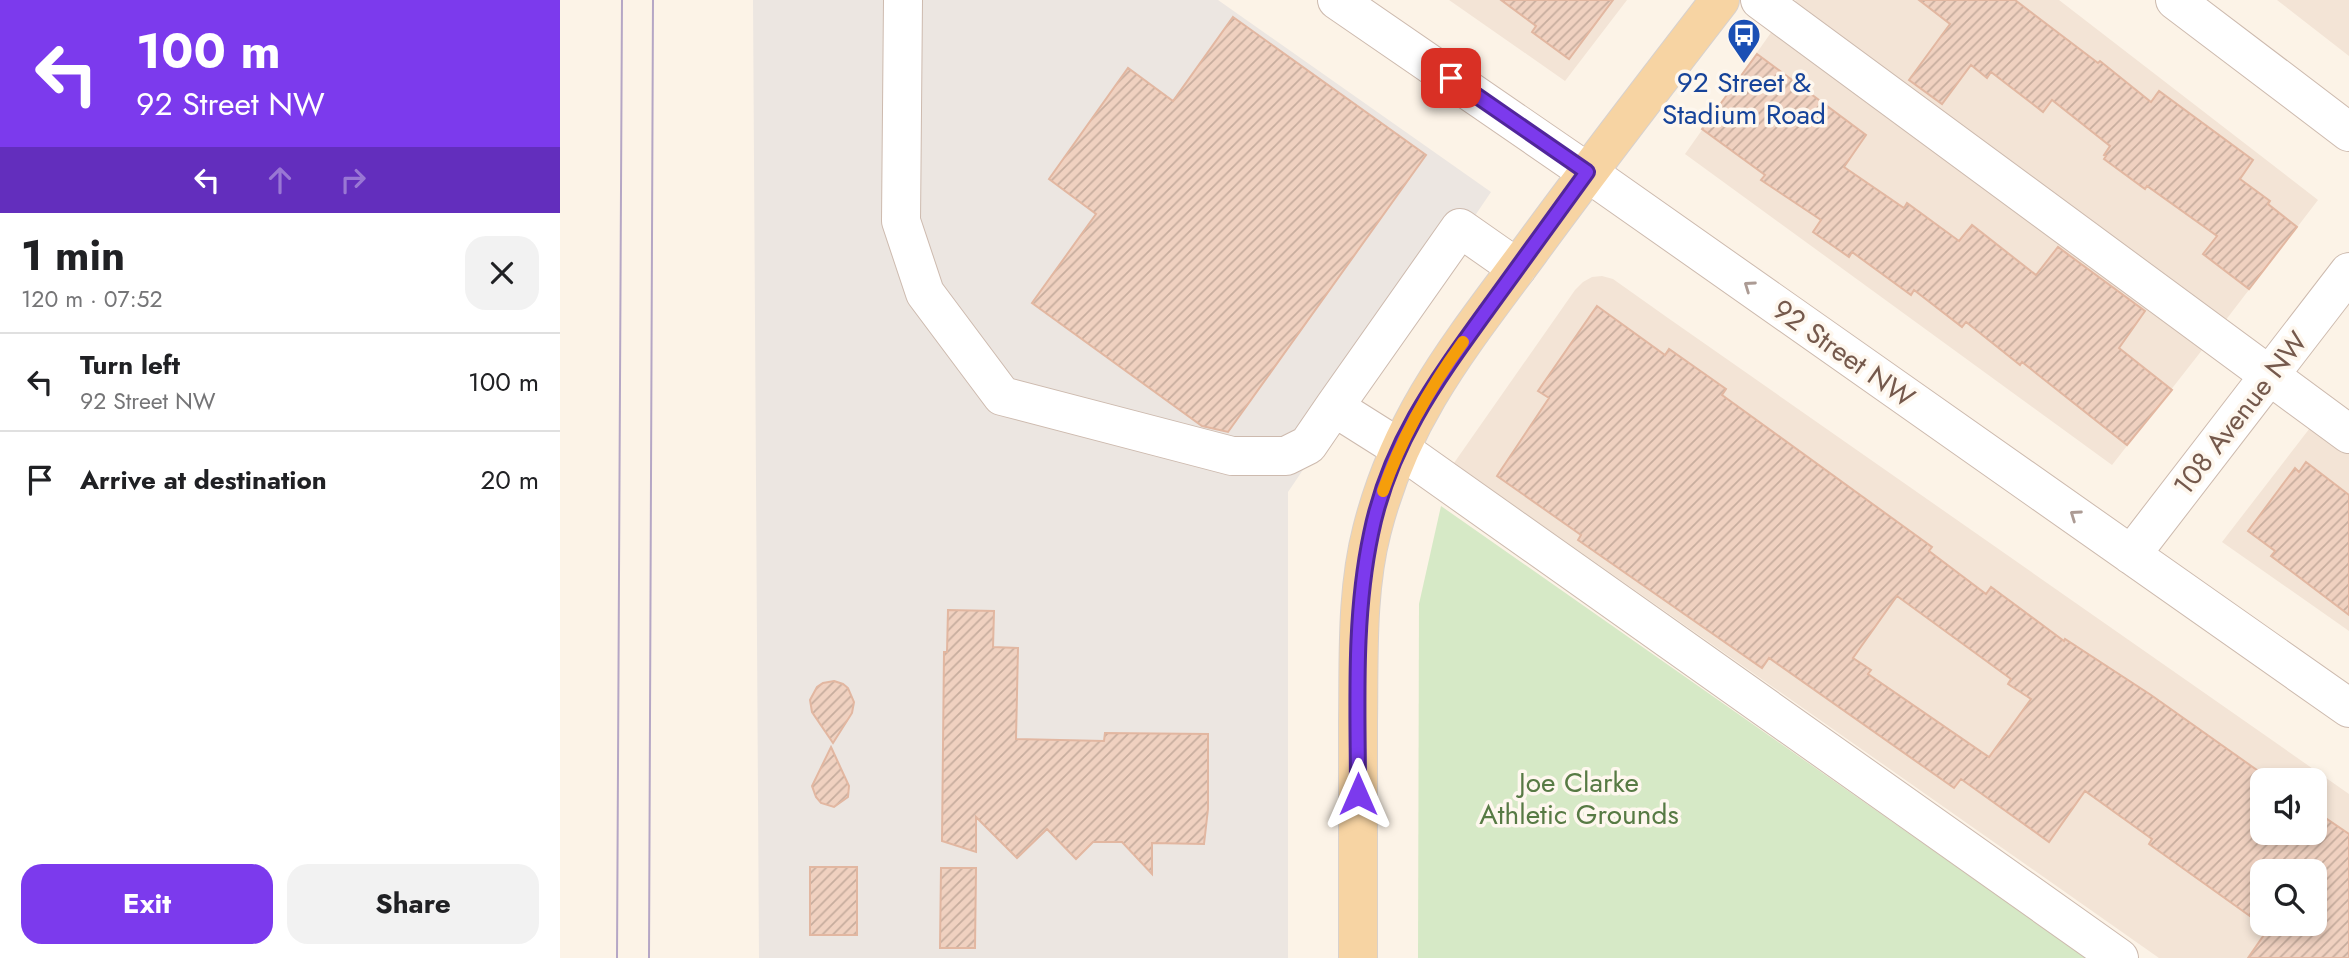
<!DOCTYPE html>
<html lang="en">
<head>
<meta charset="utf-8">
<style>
  body { margin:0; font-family:Jost,sans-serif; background:#f2f2f2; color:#202124; height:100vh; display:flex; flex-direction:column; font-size:26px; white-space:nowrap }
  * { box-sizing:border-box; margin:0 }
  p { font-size:23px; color:#757577 }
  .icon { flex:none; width:38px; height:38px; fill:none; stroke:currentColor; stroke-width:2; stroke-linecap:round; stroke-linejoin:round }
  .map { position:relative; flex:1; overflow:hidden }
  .sheet { display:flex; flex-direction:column; background:#fff; width:560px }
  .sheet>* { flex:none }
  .banner { background:#7c3aed; color:#fff; overflow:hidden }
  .tools { position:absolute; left:1690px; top:768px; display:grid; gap:14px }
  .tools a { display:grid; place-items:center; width:77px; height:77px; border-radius:14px; background:#fff; box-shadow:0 4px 10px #0003; font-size:35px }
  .pin { position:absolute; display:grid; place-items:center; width:60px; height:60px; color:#fff; margin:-30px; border-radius:14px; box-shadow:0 4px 10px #0006 }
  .me { position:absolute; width:77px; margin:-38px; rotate:0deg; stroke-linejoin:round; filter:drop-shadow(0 0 5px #0008) }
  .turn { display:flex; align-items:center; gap:24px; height:147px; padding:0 21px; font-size:32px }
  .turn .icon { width:91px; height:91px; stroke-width:2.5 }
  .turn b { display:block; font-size:49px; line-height:60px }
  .lanes { display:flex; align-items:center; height:66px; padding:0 21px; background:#0003; justify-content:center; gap:35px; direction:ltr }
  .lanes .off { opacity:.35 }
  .round { display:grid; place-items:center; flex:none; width:74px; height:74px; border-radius:21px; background:#f2f2f2 }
  .headline { display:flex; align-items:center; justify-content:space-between; height:119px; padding:0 21px }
  h1 { font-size:42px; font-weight:700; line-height:52px }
  .primary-button { display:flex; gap:14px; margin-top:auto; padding:14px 21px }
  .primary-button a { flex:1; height:80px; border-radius:21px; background:#7c3aed; color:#fff; font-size:28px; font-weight:700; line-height:80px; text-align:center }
  .primary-button a+a { background:#f2f2f2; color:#202124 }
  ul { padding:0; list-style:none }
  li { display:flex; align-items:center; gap:21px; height:98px; padding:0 21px; border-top:2px solid #e0e0e0 }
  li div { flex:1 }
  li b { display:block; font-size:26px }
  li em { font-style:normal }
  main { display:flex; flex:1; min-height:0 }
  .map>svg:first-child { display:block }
  .residential { fill:#f3e4d6; fill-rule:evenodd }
  .industrial { fill:#ece6e1 }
  .park { fill:#d6e9c6 }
  .building { fill:url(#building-hatch); stroke:#e2b7a1; stroke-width:2; fill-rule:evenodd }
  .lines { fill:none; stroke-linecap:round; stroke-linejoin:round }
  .minor-casing { stroke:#cdbaae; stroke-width:40 }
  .major-casing { stroke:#d8d1cd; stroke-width:40 }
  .minor { stroke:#fff; stroke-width:38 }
  .major { stroke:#f7d4a3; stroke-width:38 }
  .tram { stroke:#b5a6c5; stroke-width:2 }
  .oneway { stroke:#ac9b94 }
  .route-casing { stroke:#51269a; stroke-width:18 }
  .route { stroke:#7c3aed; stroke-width:12 }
  .slow { stroke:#f59e0b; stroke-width:12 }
  .labels { text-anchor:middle; stroke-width:7; stroke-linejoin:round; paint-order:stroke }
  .transit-label { font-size:28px; fill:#164399; stroke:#fef7ee }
  .street-label { font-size:28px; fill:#75594c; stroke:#fef7ee }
  .park-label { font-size:28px; fill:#577a44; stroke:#fef7ee }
</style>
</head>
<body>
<main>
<section class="sheet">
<div class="banner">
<div class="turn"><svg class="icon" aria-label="left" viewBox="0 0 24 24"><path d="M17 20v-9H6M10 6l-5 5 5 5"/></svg><div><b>100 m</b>92 Street NW</div></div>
<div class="lanes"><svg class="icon" aria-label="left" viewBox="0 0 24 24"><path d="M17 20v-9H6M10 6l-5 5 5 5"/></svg><svg class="icon off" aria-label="ahead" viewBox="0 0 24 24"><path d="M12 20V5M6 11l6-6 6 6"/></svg><svg class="icon off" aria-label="right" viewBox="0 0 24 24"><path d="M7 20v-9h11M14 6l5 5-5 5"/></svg></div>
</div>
<div class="headline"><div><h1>1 min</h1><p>120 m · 07:52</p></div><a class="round"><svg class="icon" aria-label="close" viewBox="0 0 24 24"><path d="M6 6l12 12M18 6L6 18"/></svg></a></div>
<ul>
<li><svg class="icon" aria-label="left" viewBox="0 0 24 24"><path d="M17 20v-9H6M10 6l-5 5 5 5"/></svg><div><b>Turn left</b><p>92 Street NW</p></div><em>100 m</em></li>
<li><svg class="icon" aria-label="arrive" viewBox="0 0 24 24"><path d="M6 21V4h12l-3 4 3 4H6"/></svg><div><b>Arrive at destination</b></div><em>20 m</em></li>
</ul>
<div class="primary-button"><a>Exit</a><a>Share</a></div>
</section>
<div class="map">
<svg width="1789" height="958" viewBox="0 0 1789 958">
  <defs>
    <pattern id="building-hatch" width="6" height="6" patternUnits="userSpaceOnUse" patternTransform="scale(1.75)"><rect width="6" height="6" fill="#f0d1c0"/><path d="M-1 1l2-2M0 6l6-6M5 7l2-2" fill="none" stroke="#c7ad9e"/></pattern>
  </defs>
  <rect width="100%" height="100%" fill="#fcf3e7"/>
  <path class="residential" d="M889,0H1067L1005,81Z
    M1236,0H1499L1758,200L1665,321L1233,3Z
    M1717,0H1789V56Z
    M1215,27L1646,345L1552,465L1125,154Z
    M1042,276L1053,279L1108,318L1789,794V958H1599L894,463L1015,290L1023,282L1032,277ZM1703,780H1755V833H1703ZM1703,872H1755V924H1703Z
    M1753,424L1789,450V631L1662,542Z"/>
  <path class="industrial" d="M193,0H658L931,192L728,492V958H199Z"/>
  <path class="park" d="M881,506L1527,958H858L859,604Z"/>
  <path class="building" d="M941,0H1053L1009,59L972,32L976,26Z
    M1359,0H1455L1538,63L1540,61L1591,102L1599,91L1693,160L1680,179L1710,201L1708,204L1737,227L1689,289L1643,254L1657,236L1587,186L1585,189L1544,159L1546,156L1544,155L1550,146L1492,100L1483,112L1431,72L1427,78L1411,65L1382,104L1349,80L1390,24Z
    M673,17L866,155L668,432L642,426L472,303L536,214L489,179L568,68L613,101Z
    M1197,54L1306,135L1284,167L1344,208L1347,203L1399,241L1412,225L1476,275L1498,247L1585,311L1559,348L1612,390L1567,445L1462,362L1460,365L1406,322L1402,327L1354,290L1351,295L1292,252L1289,257L1253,232L1261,220L1201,180L1205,175L1142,129Z
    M1037,306L1105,355L1109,349L1166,389L1162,395L1372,547L1369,551L1426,594L1431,587L1504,641L1505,639L1591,695L1711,780H1703V833H1755V811L1789,834V958H1688L1708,929L1589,844L1592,839L1525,791L1489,842L1401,779L1394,788L1209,658L1202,668L1018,540L1021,535L937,476L989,398L978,391ZM1337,596L1451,679L1448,684L1471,699L1429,757L1308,674L1311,670L1293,658ZM1703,872H1755V924H1703Z
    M1746,462L1789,495V615L1711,556L1715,551L1688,531L1735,468L1739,472Z
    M388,610L434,611L433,647L458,648L456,739L544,741L545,733L648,734V809L644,844L592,843V874L562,842H533L516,859L487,829L457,858L416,817V852L382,841L384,652H387Z
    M274,681L283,684L288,688L294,702L292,713L273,743L252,712L250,700L257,687L263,683Z
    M271,747L289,786L288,797L274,807L261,803L256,797L252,786Z
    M250,867H297V935H250Z
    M381,868H416L415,948H380Z"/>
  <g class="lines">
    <defs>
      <path id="minor" d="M343,0L341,221L365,293L442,396L672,456H726L748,445L774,407
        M777,0L1027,172L1789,708
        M1200,0L1789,434
        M1615,0L1789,132
        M957,268L900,228L774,407L839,448L1559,958
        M1571,555L1789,272"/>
      <path id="major" d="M798,958C798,879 798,801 798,722C799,659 796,591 812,530C841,416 901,344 969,252C1031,167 1096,83 1160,0"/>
    </defs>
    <use href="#minor" class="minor-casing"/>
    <use href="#major" class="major-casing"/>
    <use href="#minor" class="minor"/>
    <use href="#major" class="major"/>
    <path class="tram" d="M57,958L62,0
      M89,958L93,0"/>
  </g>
  <defs><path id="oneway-chevron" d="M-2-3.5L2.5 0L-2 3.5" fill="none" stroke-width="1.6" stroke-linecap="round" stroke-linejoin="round" transform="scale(1.75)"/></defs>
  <g class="oneway">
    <use href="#oneway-chevron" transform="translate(1189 286) rotate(-145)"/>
    <use href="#oneway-chevron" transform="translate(1515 515) rotate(-145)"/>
  </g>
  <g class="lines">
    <defs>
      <path id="route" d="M798,794C798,708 793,619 811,534C829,445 875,382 927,310C960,264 994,218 1027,172L891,78"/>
    </defs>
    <use href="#route" class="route-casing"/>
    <use href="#route" class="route"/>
    <path class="slow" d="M823,491C842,436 869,389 903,342"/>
  </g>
  <defs>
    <symbol id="bus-pin" viewBox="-11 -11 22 30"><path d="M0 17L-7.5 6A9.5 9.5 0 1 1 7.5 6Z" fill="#1a4fb4" stroke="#fef7ee"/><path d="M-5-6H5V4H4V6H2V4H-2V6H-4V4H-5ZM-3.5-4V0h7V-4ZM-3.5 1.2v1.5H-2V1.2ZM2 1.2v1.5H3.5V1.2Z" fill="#fff"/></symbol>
  </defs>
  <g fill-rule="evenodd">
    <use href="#bus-pin" x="1165" y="16" width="38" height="52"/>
  </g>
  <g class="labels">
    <g class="transit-label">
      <text x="1184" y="92">92 Street &amp;<tspan x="1184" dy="32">Stadium Road</tspan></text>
    </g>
    <g class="street-label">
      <text transform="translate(1284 353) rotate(35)" y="10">92 Street NW</text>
      <text transform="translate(1680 413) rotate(-52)" y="10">108 Avenue NW</text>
    </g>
    <g class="park-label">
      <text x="1019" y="792">Joe Clarke<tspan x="1019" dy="32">Athletic Grounds</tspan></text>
    </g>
  </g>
</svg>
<div class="tools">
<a><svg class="icon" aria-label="sound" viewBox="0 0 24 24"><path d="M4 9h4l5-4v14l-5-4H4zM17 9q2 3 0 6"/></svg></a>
<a><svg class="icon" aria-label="search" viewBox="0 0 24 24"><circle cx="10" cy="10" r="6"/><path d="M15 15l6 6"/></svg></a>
</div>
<div class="pin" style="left:891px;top:78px;background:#d93025"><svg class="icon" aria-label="arrive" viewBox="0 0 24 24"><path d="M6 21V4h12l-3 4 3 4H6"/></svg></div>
<svg class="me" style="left:798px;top:794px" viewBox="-20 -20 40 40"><path d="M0-17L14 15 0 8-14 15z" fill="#7c3aed" stroke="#fff" stroke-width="4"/></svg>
</div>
</main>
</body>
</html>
